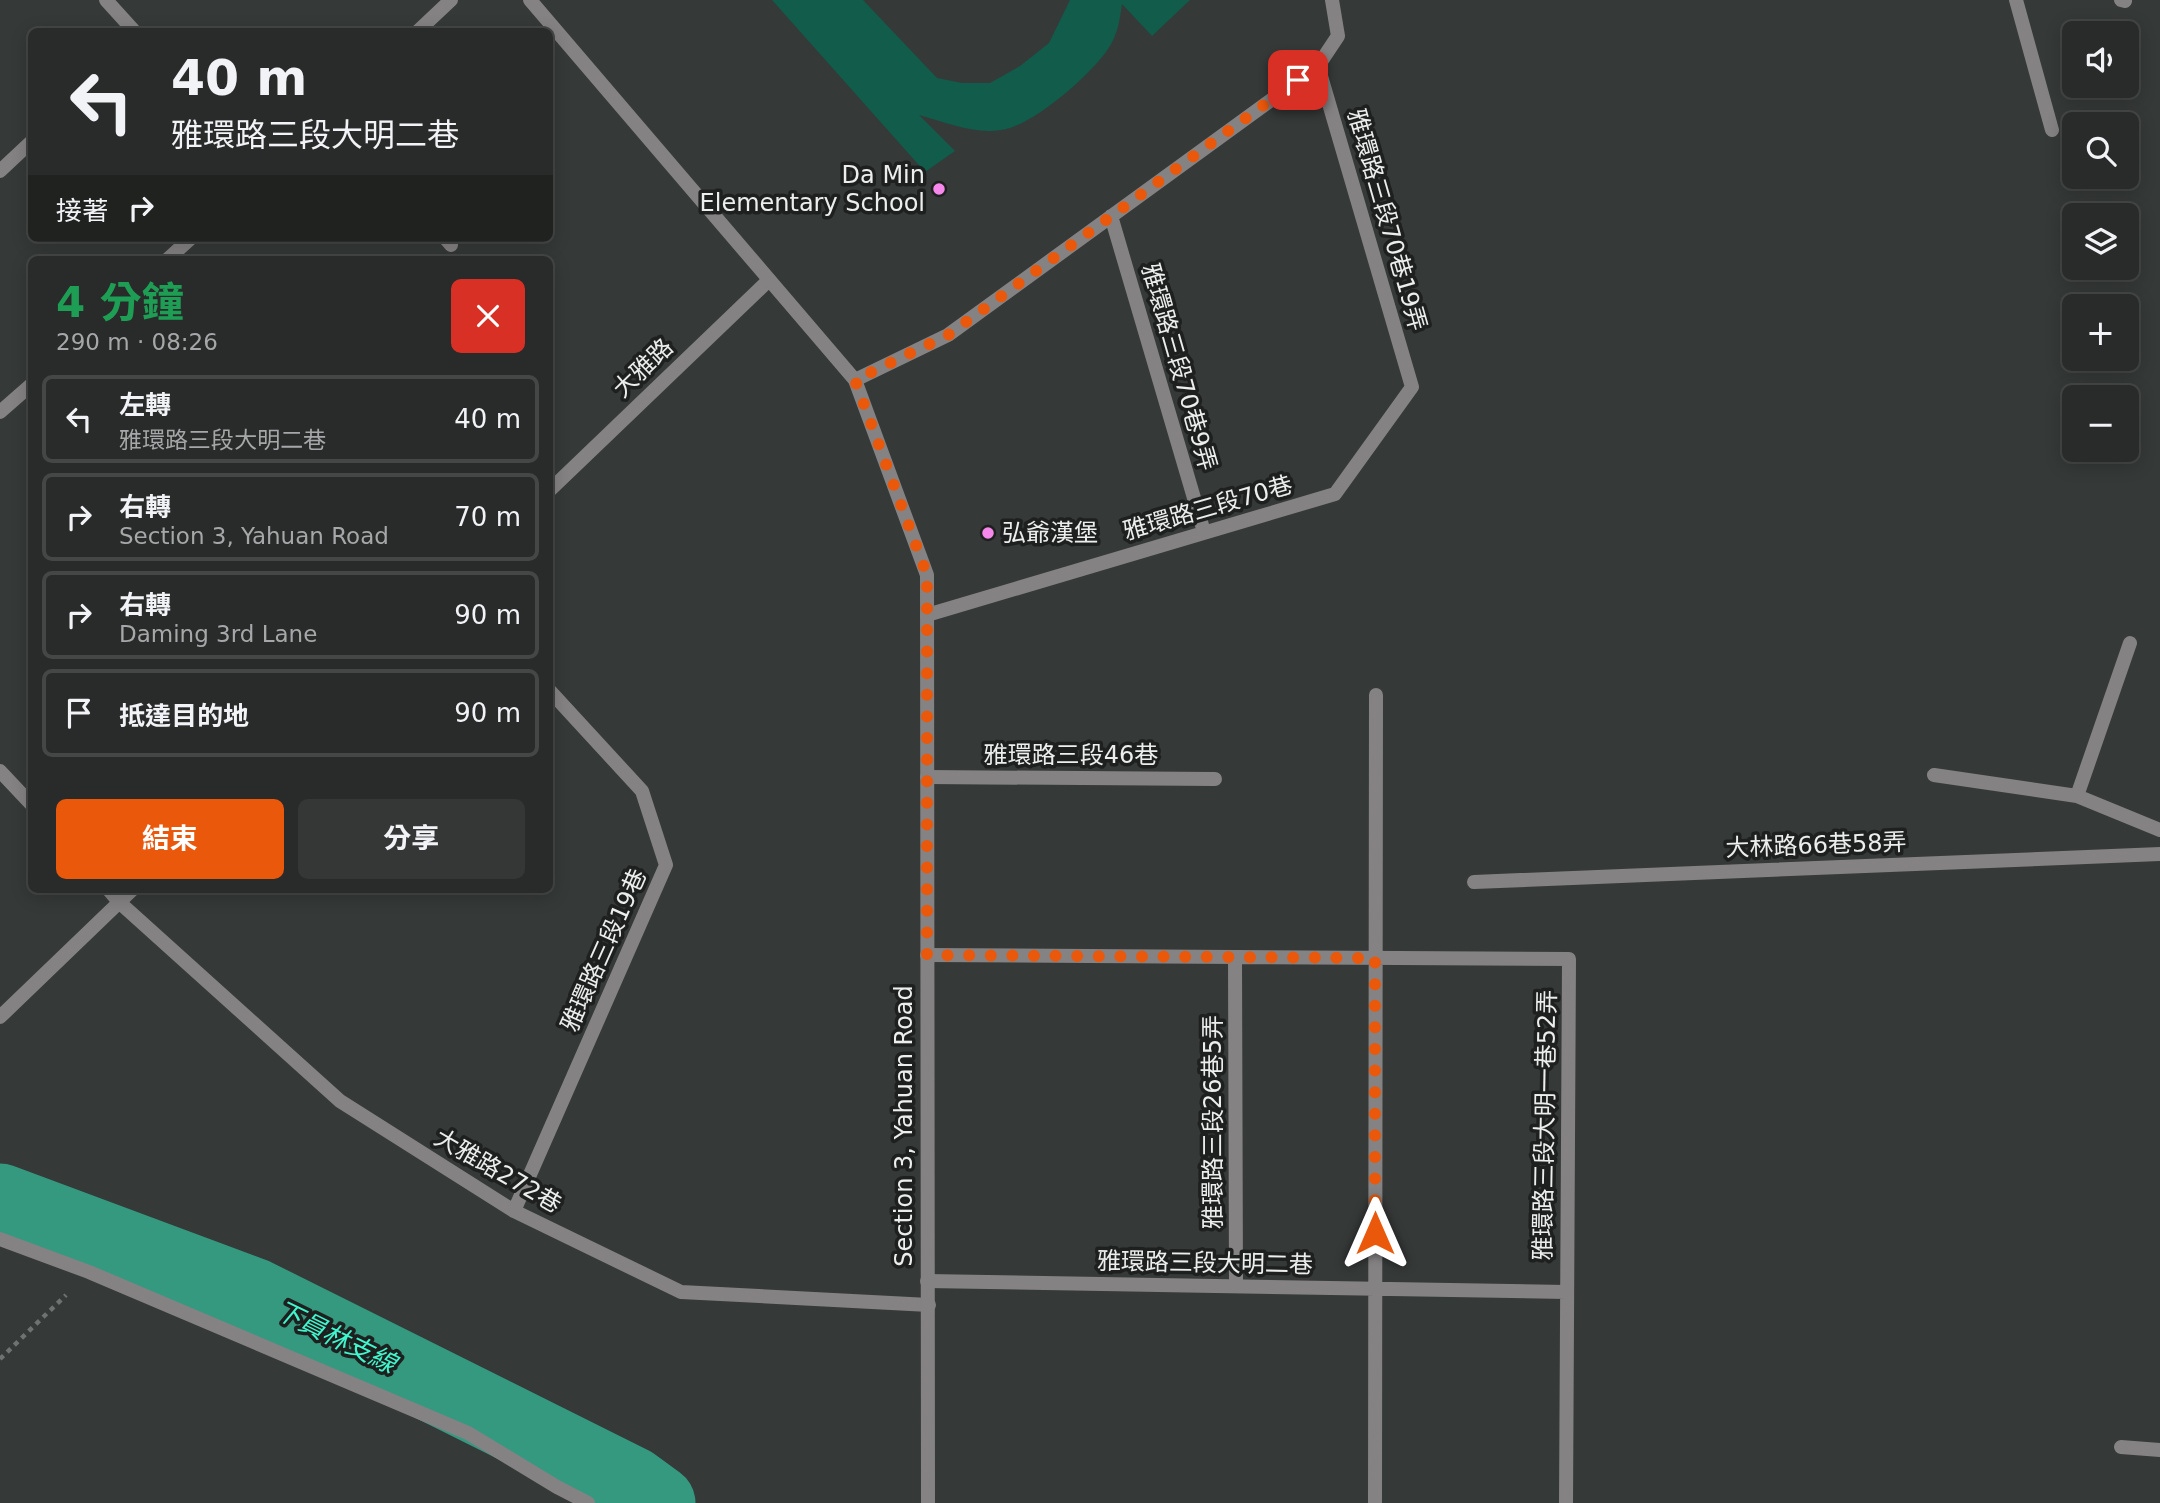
<!DOCTYPE html>
<html lang="zh-TW">
<head>
<meta charset="utf-8">
<style>
  body { margin:0; font-family:"DejaVu Sans","Noto Sans TC",sans-serif; background:#343735; color:#f1f3f6; height:100vh; display:flex; flex-direction:column; font-size:26px; white-space:nowrap }
  * { box-sizing:border-box; margin:0 }
  p { font-size:23px; color:#a5a7a8 }
  .icon { flex:none; width:38px; height:38px; fill:none; stroke:currentColor; stroke-width:2; stroke-linecap:round; stroke-linejoin:round }
  .map { position:relative; flex:1; overflow:hidden }
  .details { position:absolute; left:28px; top:256px; width:525px; height:637px; display:flex; flex-direction:column; background:#282b29; border-radius:10px; box-shadow:0 4px 18px #0003,0 0 0 2px #444746 }
  .details>* { flex:none }
  .banner { position:absolute; left:28px; top:28px; width:525px; height:214px; border-radius:10px; box-shadow:0 4px 18px #0003,0 0 0 2px #444746; background:#282b29; color:#f1f3f6; overflow:hidden }
  .tools { position:absolute; left:2062px; top:21px; display:grid; gap:14px }
  .tools a { display:grid; place-items:center; width:77px; height:77px; border-radius:10px; background:#282b29; box-shadow:0 4px 18px #0003,0 0 0 2px #444746; font-size:35px }
  .pin { position:absolute; display:grid; place-items:center; width:60px; height:60px; color:#fff; margin:-30px; border-radius:14px; box-shadow:0 4px 10px #0006 }
  .me { position:absolute; width:77px; margin:-38px; rotate:0deg; stroke-linejoin:round; filter:drop-shadow(0 0 5px #0008) }
  .turn { display:flex; align-items:center; gap:24px; height:147px; padding:0 28px; font-size:32px }
  .turn .icon { width:91px; height:91px; stroke-width:2.5 }
  .turn b { display:block; font-size:49px; line-height:60px }
  .then { display:flex; align-items:center; height:66px; padding:0 28px; background:#0003; gap:14px; font-size:26px }
  .round { display:grid; place-items:center; flex:none; width:74px; height:74px; border-radius:10px; background:#343735 }
  .headline { display:flex; align-items:center; justify-content:space-between; height:119px; padding:0 28px }
  h1 { font-size:42px; font-weight:700; line-height:52px; color:#1e9e55 }
  .cta { display:flex; gap:14px; margin-top:auto; padding:14px 28px }
  .cta a { flex:1; height:80px; border-radius:10px; background:#ea580c; color:#fff; font-size:28px; font-weight:700; line-height:80px; text-align:center }
  .cta a+a { background:#343735; color:#f1f3f6 }
  ul { padding:0; list-style:none }
  li { display:flex; align-items:center; gap:21px; height:88px; margin:0 14px 10px; padding:0 14px; border:4px solid #444746; border-radius:10px }
  li div { flex:1 }
  li b { display:block; font-size:26px }
  li em { font-style:normal }
  .map>svg:first-child { display:block }
  .green { fill:#115c4b }
  .lines { fill:none; stroke-linecap:round; stroke-linejoin:round }
  .river { stroke:#359980; stroke-width:75 }
  .path { stroke:#6e7270; stroke-width:4.5; stroke-dasharray:5 5; stroke-linecap:butt }
  .service { stroke:#848283; stroke-width:14 }
  .minor { stroke:#848283; stroke-width:14 }
  .tertiary { stroke:#848283; stroke-width:14 }
  .route { stroke:#ea580c; stroke-width:12; stroke-dasharray:0 21.6 }
  .poi-dot { fill:#f788eb; stroke:#1e201f; stroke-width:2.5 }
  .labels { text-anchor:middle; stroke-width:7; stroke-linejoin:round; paint-order:stroke }
  .poi-label { font-size:24px; fill:#ebeeed; stroke:#1e201f; text-anchor:end }
  .street-label { font-size:24px; fill:#ebeeed; stroke:#1e201f }
  .water-label { font-size:26px; font-style:italic; fill:#3ff6cd; stroke:#1e201f }
</style>
</head>
<body>
<div class="map">
<svg width="2160" height="1503" viewBox="0 0 2160 1503">
  <rect width="100%" height="100%" fill="#353937"/>
  <path class="green" d="M772,0H863L937,78L962,83H990L1020,66L1049,43L1070,0H1190L1152,36L1122,4C1120,18 1118,33 1110,46C1093,73 1041,118 1010,128C980,137 948,123 919,115L955,151L925,172Z"/>
  <g class="lines">
    <path class="river" d="M0,1201L255,1296L632,1484L658,1503"/>
    <path class="path" d="M0,1359L66,1295"/>
    <path class="service" d="M2121,0L2125,1
      M2121,1447L2160,1450"/>
    <path class="minor" d="M106,0L135,32
      M2016,0L2052,130
      M417,32L451,0
      M0,171L32,141
      M1111,216L1204,532
      M445,238L451,245
      M168,259L191,238
      M855,380L948,335L1318,66L1338,36L1332,0
      M0,412L32,384
      M550,490L769,280
      M927,615L1335,494L1412,387L1318,66
      M0,771L32,805
      M1934,775L2077,796L2160,830
      M927,777L1215,779
      M2077,796L2130,643
      M1474,882L2160,854
      M108,889L119,902L340,1101L514,1211L681,1292L929,1305
      M927,955L1569,959L1566,1503
      M1235,957L1236,1286
      M0,1017L133,889
      M514,1211L666,865L642,791L550,691
      M0,1239L89,1272L468,1433L557,1487L588,1503
      M927,1281L1566,1292
      M1375,1503L1376,695"/>
    <path class="tertiary" d="M530,0L855,380L927,575L928,1503"/>
  </g>
  <g class="lines">
    <path class="route" d="M1298,80L948,335L855,380L927,575V955L1375,958V1233"/>
  </g>
  <g class="poi-dot">
    <circle cx="939" cy="189" r="7"/>
    <circle cx="988" cy="533" r="7"/>
  </g>
  <g class="labels">
    <g class="poi-label">
      <text x="925" y="183">Da Min<tspan x="925" dy="28">Elementary School</tspan></text>
      <text x="1002" y="541" text-anchor="start">弘爺漢堡</text>
    </g>
    <g class="street-label">
      <text transform="translate(1387 220) rotate(74)" y="8">雅環路三段70巷19弄</text>
      <text transform="translate(1179 367) rotate(74)" y="8">雅環路三段70巷9弄</text>
      <text transform="translate(643 368) rotate(-44)" y="8">大雅路</text>
      <text transform="translate(1208 508) rotate(-16)" y="8">雅環路三段70巷</text>
      <text x="1071" y="763">雅環路三段46巷</text>
      <text transform="translate(1816 845) rotate(-2)" y="8">大林路66巷58弄</text>
      <text transform="translate(604 950) rotate(-66)" y="8">雅環路三段19巷</text>
      <text transform="translate(1213 1122) rotate(-90)" y="8">雅環路三段26巷5弄</text>
      <text transform="translate(1545 1125) rotate(-89)" y="8">雅環路三段大明一巷52弄</text>
      <text transform="translate(904 1126) rotate(-90)" y="8">Section 3, Yahuan Road</text>
      <text transform="translate(498 1171) rotate(30)" y="8">大雅路272巷</text>
      <text transform="translate(1205 1263) rotate(1)" y="8">雅環路三段大明二巷</text>
    </g>
    <g class="water-label">
      <text transform="translate(336 1337) rotate(26)" y="9">下員林支線</text>
    </g>
  </g>
</svg>
<div class="tools">
<a><svg class="icon" aria-label="sound" viewBox="0 0 24 24"><path d="M4 9h4l5-4v14l-5-4H4zM17 9q2 3 0 6"/></svg></a>
<a><svg class="icon" aria-label="search" viewBox="0 0 24 24"><circle cx="10" cy="10" r="6"/><path d="M15 15l6 6"/></svg></a>
<a><svg class="icon" aria-label="layers" viewBox="0 0 24 24"><path d="M12 4l9 5-9 5-9-5zM3 14l9 5 9-5"/></svg></a>
<a>+</a>
<a>−</a>
</div>
<div class="pin" style="left:1298px;top:80px;background:#d93025"><svg class="icon" aria-label="arrive" viewBox="0 0 24 24"><path d="M6 21V4h12l-3 4 3 4H6"/></svg></div>
<svg class="me" style="left:1375px;top:1233px" viewBox="-20 -20 40 40"><path d="M0-17L14 15 0 8-14 15z" fill="#ea580c" stroke="#fff" stroke-width="4"/></svg>
<div class="banner">
<div class="turn"><svg class="icon" aria-label="left" viewBox="0 0 24 24"><path d="M17 20v-9H6M10 6l-5 5 5 5"/></svg><div><b>40 m</b>雅環路三段大明二巷</div></div>
<div class="then">接著<svg class="icon" aria-label="right" viewBox="0 0 24 24"><path d="M7 20v-9h11M14 6l5 5-5 5"/></svg></div>
</div>
<section class="details">
<div class="headline"><div><h1>4 分鐘</h1><p>290 m · 08:26</p></div><a class="round" style="background:#d93025;color:#fff"><svg class="icon" aria-label="close" viewBox="0 0 24 24"><path d="M6 6l12 12M18 6L6 18"/></svg></a></div>
<ul>
<li><svg class="icon" aria-label="left" viewBox="0 0 24 24"><path d="M17 20v-9H6M10 6l-5 5 5 5"/></svg><div><b>左轉</b><p>雅環路三段大明二巷</p></div><em>40 m</em></li>
<li><svg class="icon" aria-label="right" viewBox="0 0 24 24"><path d="M7 20v-9h11M14 6l5 5-5 5"/></svg><div><b>右轉</b><p>Section 3, Yahuan Road</p></div><em>70 m</em></li>
<li><svg class="icon" aria-label="right" viewBox="0 0 24 24"><path d="M7 20v-9h11M14 6l5 5-5 5"/></svg><div><b>右轉</b><p>Daming 3rd Lane</p></div><em>90 m</em></li>
<li><svg class="icon" aria-label="arrive" viewBox="0 0 24 24"><path d="M6 21V4h12l-3 4 3 4H6"/></svg><div><b>抵達目的地</b></div><em>90 m</em></li>
</ul>
<div class="cta"><a>結束</a><a>分享</a></div>
</section>
</div>
</body>
</html>
